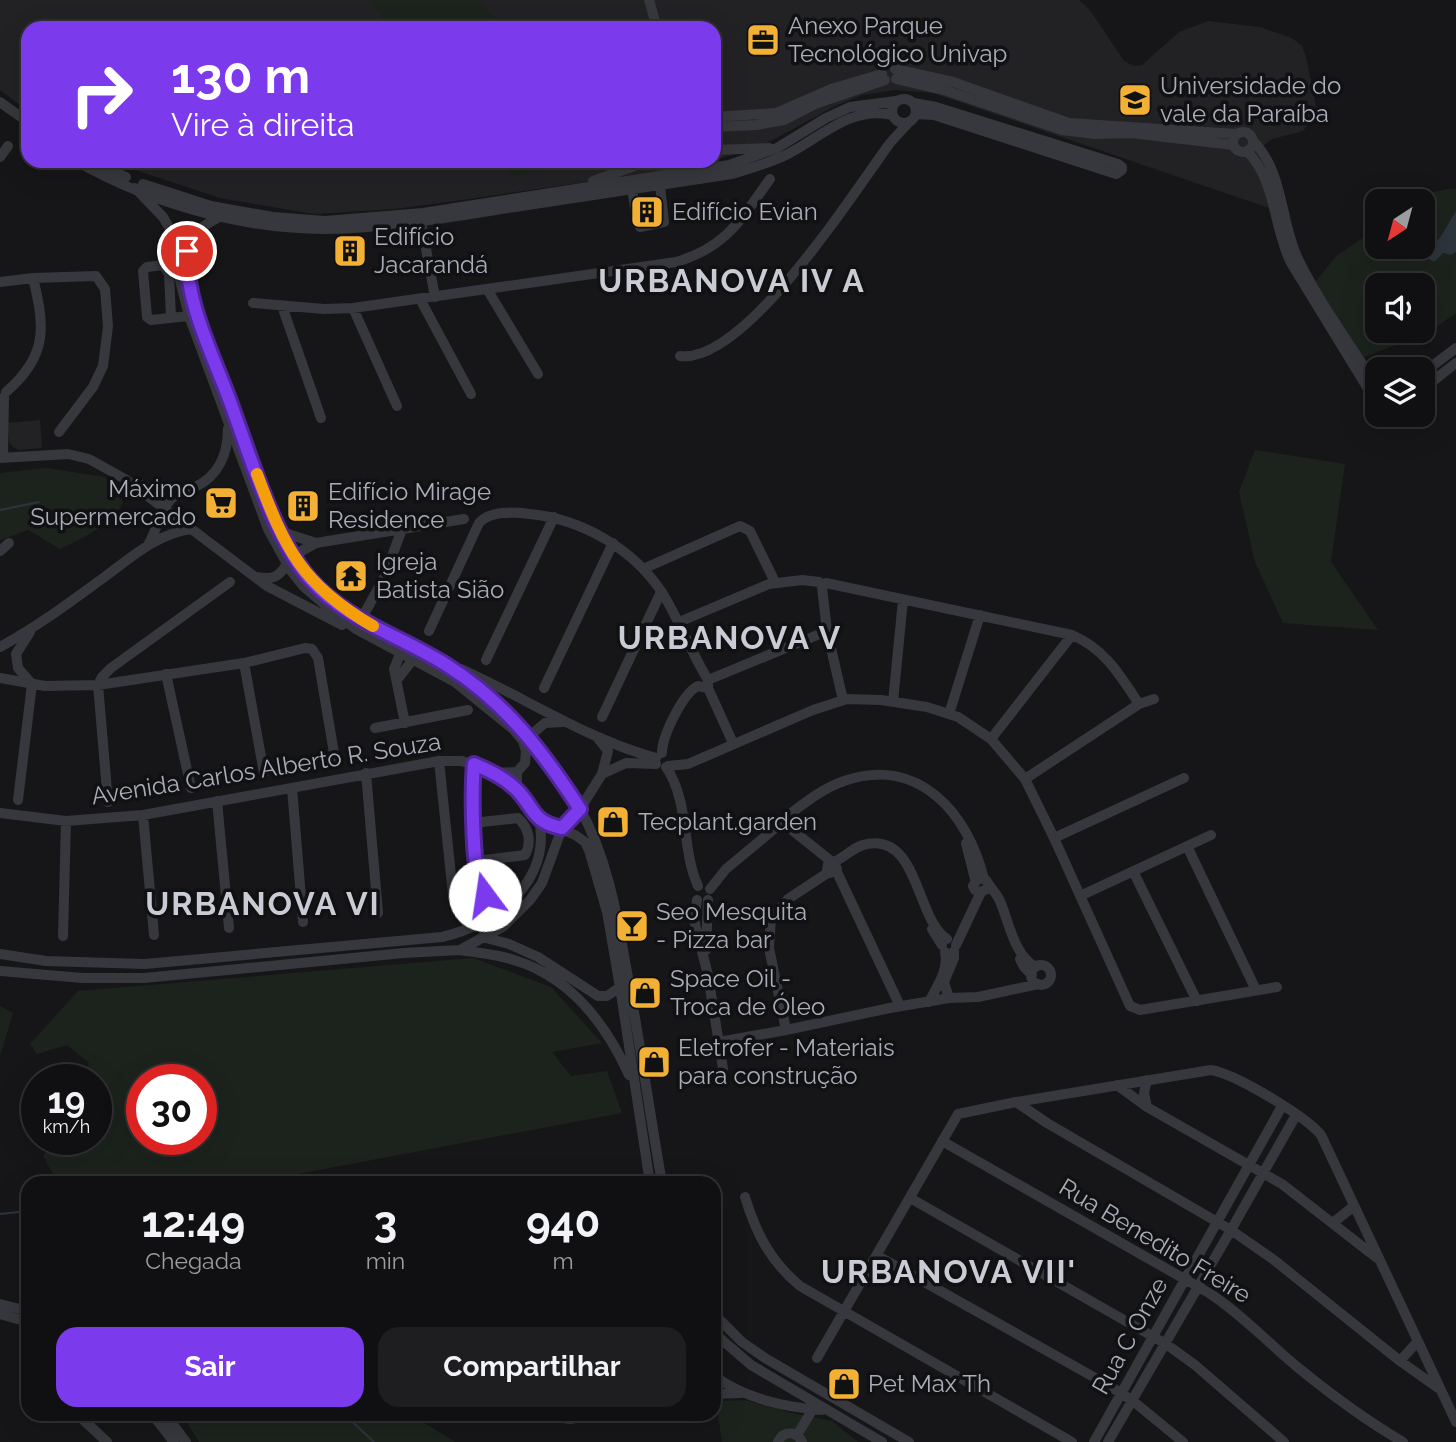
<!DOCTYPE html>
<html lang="pt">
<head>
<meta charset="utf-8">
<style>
  body { margin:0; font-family:Raleway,sans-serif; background:#1e1e20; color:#f1f3f6; height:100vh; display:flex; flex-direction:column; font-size:26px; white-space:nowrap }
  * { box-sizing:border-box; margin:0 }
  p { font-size:23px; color:#9c9d9f }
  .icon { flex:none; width:38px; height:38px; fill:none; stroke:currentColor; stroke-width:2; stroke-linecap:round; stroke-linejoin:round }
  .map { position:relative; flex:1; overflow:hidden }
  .drawer { position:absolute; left:21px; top:1176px; width:700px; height:245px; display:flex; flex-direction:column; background:#101012; border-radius:21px; box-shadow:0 7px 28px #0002,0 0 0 2px #303032 }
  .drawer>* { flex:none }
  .hud { position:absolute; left:21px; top:21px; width:700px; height:147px; border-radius:21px; box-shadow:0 7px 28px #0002,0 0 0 2px #303032; background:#7c3aed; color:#fff; overflow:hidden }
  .needle { width:46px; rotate:216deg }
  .buttons { position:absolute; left:1365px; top:189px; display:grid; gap:14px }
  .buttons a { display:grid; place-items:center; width:70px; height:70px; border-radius:14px; background:#101012; box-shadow:0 7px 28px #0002,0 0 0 2px #303032; font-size:35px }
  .speed { position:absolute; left:21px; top:1064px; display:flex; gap:14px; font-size:35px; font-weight:700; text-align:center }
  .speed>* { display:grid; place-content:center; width:91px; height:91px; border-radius:50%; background:#101012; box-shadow:0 7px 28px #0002,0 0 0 2px #303032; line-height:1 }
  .speed small { font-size:18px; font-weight:400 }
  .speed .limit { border:10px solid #d22; background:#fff; color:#111 }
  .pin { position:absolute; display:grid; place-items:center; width:60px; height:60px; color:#fff; margin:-30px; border:4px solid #fff; border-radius:50%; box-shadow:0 2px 7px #0007 }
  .me { position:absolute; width:77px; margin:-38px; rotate:346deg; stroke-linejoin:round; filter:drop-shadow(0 0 5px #0008) }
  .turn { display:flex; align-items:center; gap:24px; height:147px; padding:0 35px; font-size:32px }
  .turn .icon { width:91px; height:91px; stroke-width:2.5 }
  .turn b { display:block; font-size:49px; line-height:60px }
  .eta { display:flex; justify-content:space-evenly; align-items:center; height:119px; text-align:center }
  .eta b { font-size:42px; font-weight:700; line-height:49px }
  .primary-button { display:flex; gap:14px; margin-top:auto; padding:14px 35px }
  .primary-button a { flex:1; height:80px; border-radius:21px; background:#7c3aed; color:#fff; font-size:28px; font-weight:700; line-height:80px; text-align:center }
  .primary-button a+a { background:#1e1e20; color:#f1f3f6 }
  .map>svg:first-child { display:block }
  .built { fill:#222225 }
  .green { fill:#1c231d; fill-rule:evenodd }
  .water { fill:#2c353c }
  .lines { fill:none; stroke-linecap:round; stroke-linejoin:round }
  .stream { stroke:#2c353c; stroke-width:2 }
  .minor { stroke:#37383d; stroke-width:10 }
  .route-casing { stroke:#51269a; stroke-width:18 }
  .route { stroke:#7c3aed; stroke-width:12 }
  .slow { stroke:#f59e0b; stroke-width:12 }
  .labels { text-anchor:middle; stroke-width:7; stroke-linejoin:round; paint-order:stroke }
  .poi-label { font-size:24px; fill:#a8adb8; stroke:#111113; text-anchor:start }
  .street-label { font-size:24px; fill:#a8adb8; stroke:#111113 }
  .district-label { font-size:32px; font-weight:bold; letter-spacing:2px; fill:#c9ccd4; stroke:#111113 }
</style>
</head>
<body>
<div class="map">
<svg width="1456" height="1442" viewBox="0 0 1456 1442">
  <rect width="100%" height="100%" fill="#161618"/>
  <path class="built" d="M0,0H1079L1090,10L1124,61L1134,66L1142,65L1179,32L1208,21L1260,27L1292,38L1302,46L1306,57L1316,107L1315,116L1303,131L1272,139L1248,158L1261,178L1269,208L933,93L895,90L862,95L835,106L771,141L714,161V28H28V111L0,90Z
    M108,161H713L703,165L455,201L395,209L314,214L220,198Z
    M40,420L42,448L19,450L13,447L9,442L8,423Z"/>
  <path class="green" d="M369,0H480L501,28H387V25Z
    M504,161H551L547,168L509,178Z
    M1447,189H1456V211L1439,239L1443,253L1451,255L1456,252V313L1429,332L1359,359L1313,285L1336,256L1369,234L1377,224V247H1423V201H1405L1412,197ZM1377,285H1423V331H1377Z
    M1255,450L1345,464L1331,562L1378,630L1283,623L1255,562L1239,492Z
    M46,468L105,477L123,502C113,525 82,538 60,549L28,530L0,540V473Z
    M473,958L551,987L602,1043L552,1052L571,1076L607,1071L622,1113L250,1183H58L43,1156L55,1139H96V1080H85L89,1063L67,1045L37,1054L30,1044L78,991ZM142,1080H201V1139H142Z
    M0,1006L13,1013L0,1056Z
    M745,1400L787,1412L832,1421L858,1442H722L716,1401Z
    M182,1414H410L455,1442H199Z"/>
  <path class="water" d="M1456,211V252L1451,255L1443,253L1434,262L1419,252L1439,239Z"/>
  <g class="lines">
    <path class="stream" d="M0,510L39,502
      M0,1214L28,1211
      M344,1414L374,1442"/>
    <path class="minor" d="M649,0L657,28
      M895,69L953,82L1069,123L1236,134
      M896,79L947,91L1062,130L1095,134L1131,133L1233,145
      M892 111a12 12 0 1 1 24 0a12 12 0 1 1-24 0Z
      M0,102L28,122
      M914,103L936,107L1118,164L1122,167V170L1116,174L934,115L916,114
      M714,117L776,113L831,89L882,74
      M714,127L756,125L784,120L815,104L885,80
      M1233 142a10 10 0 1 1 20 0a10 10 0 1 1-20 0Z
      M1253,141C1284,172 1280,221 1298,259C1320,304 1351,345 1377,387
      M714,150L769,148
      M1247,151C1276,180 1273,227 1291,263L1373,397
      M0,157L8,146
      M76,161C150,203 240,229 326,229C391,228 456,216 521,206C591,196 661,185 732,174C751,168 770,163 788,154C821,137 852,105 892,115
      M91,161L126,177
      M593,181L648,161
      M143,184L211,206L273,217L325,221L423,213L729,165L777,148L826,118L850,107L896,101
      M135,188L163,217L173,234L178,257L180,280L189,316L268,529L291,571L303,586L339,617L356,629L455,682L513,729L523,741L526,751L525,763L517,772V791L539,820L575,835L585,842L589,850L607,912L620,987L650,1183
      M632,189L638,224L640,227L664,222L660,185
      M219,217C206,224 191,233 188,249C180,286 215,362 228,398C249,451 267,507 294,557C301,569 310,579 319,589C354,625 406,639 447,666C502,700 547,751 579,807C606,854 616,909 625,961C639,1035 649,1109 662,1183
      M421,222L435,297
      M0,282L33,278L96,276L105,289L108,326L103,366L93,387L59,432
      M487,289L538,374
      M420,299L471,394
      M253,303L324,309L353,308L676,262C727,247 741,219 770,179
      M282,306L321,418
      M353,308L397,406
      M171,317L169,274L163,265L147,267L143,271L147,317L151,320L189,316
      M680,356C745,364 854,192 890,143L910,121
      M1423,373L1456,348
      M1423,389L1456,363
      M6,392C48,356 45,327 33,278
      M1375,393L1373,402L1377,412
      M1381,415L1387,417L1396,415
      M0,458L68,454L89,459L125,479L267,586L342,625
      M3,458L4,397
      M135,483L155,490L178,493
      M282,532L316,543L464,519
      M149,543C157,529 160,511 171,499C178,492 186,492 195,487C219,476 228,453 228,428
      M0,551L9,543
      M643,569L740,526L750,531L775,582
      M256,577C285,582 279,568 296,555C302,550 309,547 316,543
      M826,583L1072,635C1105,649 1120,675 1139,704
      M822,587L827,631L843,700
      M679,622L769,584L802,580L819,582
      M358,625L384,578L402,529
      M429,631L479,523C490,510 514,512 530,514C582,519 634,549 663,594C680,622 691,652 708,680V688L733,743
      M0,647C35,628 66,605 99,581C127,561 155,534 191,529
      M401,652L394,669L405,723
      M486,660L554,517
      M244,663L264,773
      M461,669C526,698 586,739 656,758
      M166,674L191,788
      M0,678L45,686L98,685L244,663L305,648L312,649L318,658L335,759
      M397,680L414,658
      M708,680L827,631
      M544,688L613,543
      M893,702L903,600
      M949,714L980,615
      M602,717L661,592
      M375,728L468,710
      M991,739L1072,635
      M525,740L545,723L563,722
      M662,753C662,736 683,693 698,686L708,688
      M439,761L454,904
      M474,764C472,786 471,884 485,895H499
      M668,766L688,764L813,710L847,699L881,700L927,707L958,717L991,739L1025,779L1054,838L1130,1006L1140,1010L1277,987
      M666,767C690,802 681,849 698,886
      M517,772L495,773L517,791
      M366,773L378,913
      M602,774L626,763L656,764
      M1025,779L1139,704L1154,699
      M292,788L303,922
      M18,800L32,684L18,668L16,654L30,632
      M217,801L229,928
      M108,802L98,685L102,677L111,668L230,582
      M0,813L66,821L143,815L439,761H462L495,773
      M143,815L154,935
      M781,821L832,862
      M473,823L518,818C529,828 532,842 525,855L477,861
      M1054,838L1184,778
      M966,843L975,879
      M1187,846L1256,990
      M834,863L837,869L830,873L827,870L828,864C843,861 852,846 867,844C919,834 916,920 947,939
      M836,870L900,1006
      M1133,871L1197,1001
      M988,884L987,889L981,892L975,890L973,886L978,878L986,880C990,887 995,892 999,899C1009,920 1013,955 1036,967
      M710,889L726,869L773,830L776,824C798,809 818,790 844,781C918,755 968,813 984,879
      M1080,896L1211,835
      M697,900L694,920L708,975L723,1069
      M932,929L942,945
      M63,936L66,821
      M482,937L509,944L538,957L598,996H607L620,987
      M956,945L981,892
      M460,950C478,953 496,954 514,960C570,977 606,1024 629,1075
      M706,950L708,900
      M0,954L46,961L145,964L442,937C495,925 552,881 539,820
      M1020,959L1024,967L1032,975
      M1031 975a10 10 0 1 1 20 0a10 10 0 1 1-20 0Z
      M0,971L83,978H144L404,953L460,950L504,926L530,900L542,883L562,828L580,809L602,774L608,751L596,736
      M949,998L944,982L954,958V951
      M929,1002C937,986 949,970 945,952
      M786,1030L769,948L771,918L788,899L829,872
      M719,1042L786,1030L890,1008L949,998L978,997L1038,984
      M1147,1080L1144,1093L1147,1107
      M1117,1085L1147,1107L1282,1184L1377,1258
      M1016,1102L1047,1123L1231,1230L1274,1260L1400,1361L1438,1388
      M942,1141L1209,1293C1243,1315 1270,1345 1301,1370C1333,1396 1367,1421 1403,1442
      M745,1197C756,1233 770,1261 800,1286L1072,1442
      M910,1198L1166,1344L1195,1365L1284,1442
      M1334,1222L1354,1206
      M878,1256L1108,1385L1133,1401L1183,1442
      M0,1304L28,1311
      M0,1314L28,1322
      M714,1314L742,1342L765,1358L909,1442
      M714,1333L751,1365L882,1442
      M817,1358L958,1114L1016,1102L1211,1070C1236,1074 1305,1116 1321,1135L1456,1422
      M1400,1361L1418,1341
      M714,1376C747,1399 783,1407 822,1410
      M714,1394L741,1393
      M77,1414L107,1442
      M152,1414L174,1442
      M165,1414L186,1442
      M536,1414L570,1419L599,1414
      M797,1435L813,1409
      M778,1442C783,1431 796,1430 802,1442
      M1094,1442L1282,1106
      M1108,1442L1231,1230L1296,1115"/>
  </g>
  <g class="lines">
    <defs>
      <path id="route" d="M187,251C185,301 212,353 229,399C249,452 273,536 309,578C346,621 401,636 448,666C506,703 543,752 580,809L562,828C532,822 535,809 517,790C505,778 490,771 474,764C472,786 471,884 485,895"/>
    </defs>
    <use href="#route" class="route-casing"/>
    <use href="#route" class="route"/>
    <path class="slow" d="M257,474C285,549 302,585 373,626"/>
  </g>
  <defs>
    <symbol id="office-square" viewBox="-11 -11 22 22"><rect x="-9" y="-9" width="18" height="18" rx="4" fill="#f2b134" stroke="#111113"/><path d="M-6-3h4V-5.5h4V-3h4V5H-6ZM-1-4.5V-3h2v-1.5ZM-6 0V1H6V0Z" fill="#111"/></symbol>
    <symbol id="university-square" viewBox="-11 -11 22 22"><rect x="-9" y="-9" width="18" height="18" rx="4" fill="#f2b134" stroke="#111113"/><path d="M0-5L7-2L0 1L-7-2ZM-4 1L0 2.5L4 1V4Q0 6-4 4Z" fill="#111"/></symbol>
    <symbol id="building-square" viewBox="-11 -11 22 22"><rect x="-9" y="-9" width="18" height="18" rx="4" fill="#f2b134" stroke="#111113"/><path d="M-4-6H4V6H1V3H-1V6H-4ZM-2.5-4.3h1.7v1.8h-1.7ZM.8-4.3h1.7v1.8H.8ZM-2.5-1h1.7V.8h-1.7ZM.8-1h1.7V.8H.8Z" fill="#111"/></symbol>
    <symbol id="supermarket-square" viewBox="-11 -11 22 22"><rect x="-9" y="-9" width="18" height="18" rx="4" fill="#f2b134" stroke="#111113"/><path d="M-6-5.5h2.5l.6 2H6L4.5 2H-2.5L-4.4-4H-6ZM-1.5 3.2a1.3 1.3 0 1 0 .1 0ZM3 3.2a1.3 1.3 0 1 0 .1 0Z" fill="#111"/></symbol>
    <symbol id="temple-square" viewBox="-11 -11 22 22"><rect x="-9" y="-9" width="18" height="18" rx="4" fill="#f2b134" stroke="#111113"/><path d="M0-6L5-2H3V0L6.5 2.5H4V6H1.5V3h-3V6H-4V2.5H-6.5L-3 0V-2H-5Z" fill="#111"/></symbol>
    <symbol id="shop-square" viewBox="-11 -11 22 22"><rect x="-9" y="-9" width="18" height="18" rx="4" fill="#f2b134" stroke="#111113"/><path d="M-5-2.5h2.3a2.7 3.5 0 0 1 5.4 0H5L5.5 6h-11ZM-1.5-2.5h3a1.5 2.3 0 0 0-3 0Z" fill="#111"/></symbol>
    <symbol id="bar-square" viewBox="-11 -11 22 22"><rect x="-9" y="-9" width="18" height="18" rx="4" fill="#f2b134" stroke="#111113"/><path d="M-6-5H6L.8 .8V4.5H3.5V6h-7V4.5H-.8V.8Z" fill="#111"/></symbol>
  </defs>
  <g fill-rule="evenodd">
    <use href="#office-square" x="744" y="21" width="38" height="38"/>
    <use href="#university-square" x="1116" y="81" width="38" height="38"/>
    <use href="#building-square" x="628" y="193" width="38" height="38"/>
    <use href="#building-square" x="331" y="232" width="38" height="38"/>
    <use href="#supermarket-square" x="202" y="484" width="38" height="38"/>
    <use href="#building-square" x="284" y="487" width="38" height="38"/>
    <use href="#temple-square" x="332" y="557" width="38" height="38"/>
    <use href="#shop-square" x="594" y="803" width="38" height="38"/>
    <use href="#bar-square" x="613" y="907" width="38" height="38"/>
    <use href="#shop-square" x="626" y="974" width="38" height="38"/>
    <use href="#shop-square" x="635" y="1043" width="38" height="38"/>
    <use href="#shop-square" x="825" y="1365" width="38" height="38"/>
  </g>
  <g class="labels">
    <g class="poi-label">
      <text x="788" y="34">Anexo Parque<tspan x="788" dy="28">Tecnológico Univap</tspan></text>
      <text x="1160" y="94">Universidade do<tspan x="1160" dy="28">vale da Paraíba</tspan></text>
      <text x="672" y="220">Edifício Evian</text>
      <text x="374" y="245">Edifício<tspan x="374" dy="28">Jacarandá</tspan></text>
      <text x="196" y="497" text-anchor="end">Máximo<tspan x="196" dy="28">Supermercado</tspan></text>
      <text x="328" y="500">Edifício Mirage<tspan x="328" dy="28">Residence</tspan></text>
      <text x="376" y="570">Igreja<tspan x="376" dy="28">Batista Sião</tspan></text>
      <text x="638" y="830">Tecplant.garden</text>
      <text x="656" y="920">Seo Mesquita<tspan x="656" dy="28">- Pizza bar</tspan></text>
      <text x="670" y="987">Space Oil -<tspan x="670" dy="28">Troca de Óleo</tspan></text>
      <text x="678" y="1056">Eletrofer - Materiais<tspan x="678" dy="28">para construção</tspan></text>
      <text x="868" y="1392">Pet Max Th</text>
    </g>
    <g class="street-label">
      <text transform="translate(266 769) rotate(-9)" y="8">Avenida Carlos Alberto R. Souza</text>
      <text transform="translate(1155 1241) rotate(31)" y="8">Rua Benedito Freire</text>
      <text transform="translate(1130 1336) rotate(-61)" y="8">Rua C Onze</text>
    </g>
    <g class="district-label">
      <text x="732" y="292">URBANOVA IV A</text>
      <text x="730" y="649">URBANOVA V</text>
      <text x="263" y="915">URBANOVA VI</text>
      <text x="949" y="1283">URBANOVA VII'</text>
    </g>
  </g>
</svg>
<div class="buttons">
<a><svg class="needle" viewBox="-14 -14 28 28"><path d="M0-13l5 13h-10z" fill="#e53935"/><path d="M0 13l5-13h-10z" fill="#9c9d9f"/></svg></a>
<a><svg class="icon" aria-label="sound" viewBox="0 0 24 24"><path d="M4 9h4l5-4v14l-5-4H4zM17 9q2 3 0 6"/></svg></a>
<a><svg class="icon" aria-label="layers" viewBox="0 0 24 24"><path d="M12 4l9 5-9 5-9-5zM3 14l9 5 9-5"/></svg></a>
</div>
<div class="speed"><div>19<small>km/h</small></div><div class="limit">30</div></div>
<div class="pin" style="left:187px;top:251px;background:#d93025"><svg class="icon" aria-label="arrive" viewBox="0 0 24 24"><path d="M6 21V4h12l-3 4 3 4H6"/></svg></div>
<svg class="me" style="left:485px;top:895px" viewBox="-20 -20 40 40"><circle r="19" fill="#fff"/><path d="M0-13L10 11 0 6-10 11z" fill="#7c3aed"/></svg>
<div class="hud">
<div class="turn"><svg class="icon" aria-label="right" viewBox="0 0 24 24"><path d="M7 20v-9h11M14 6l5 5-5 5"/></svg><div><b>130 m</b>Vire à direita</div></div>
</div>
<section class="drawer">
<div class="eta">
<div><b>12:49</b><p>Chegada</p></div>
<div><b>3</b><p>min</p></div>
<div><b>940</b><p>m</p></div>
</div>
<div class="primary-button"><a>Sair</a><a>Compartilhar</a></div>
</section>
</div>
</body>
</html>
